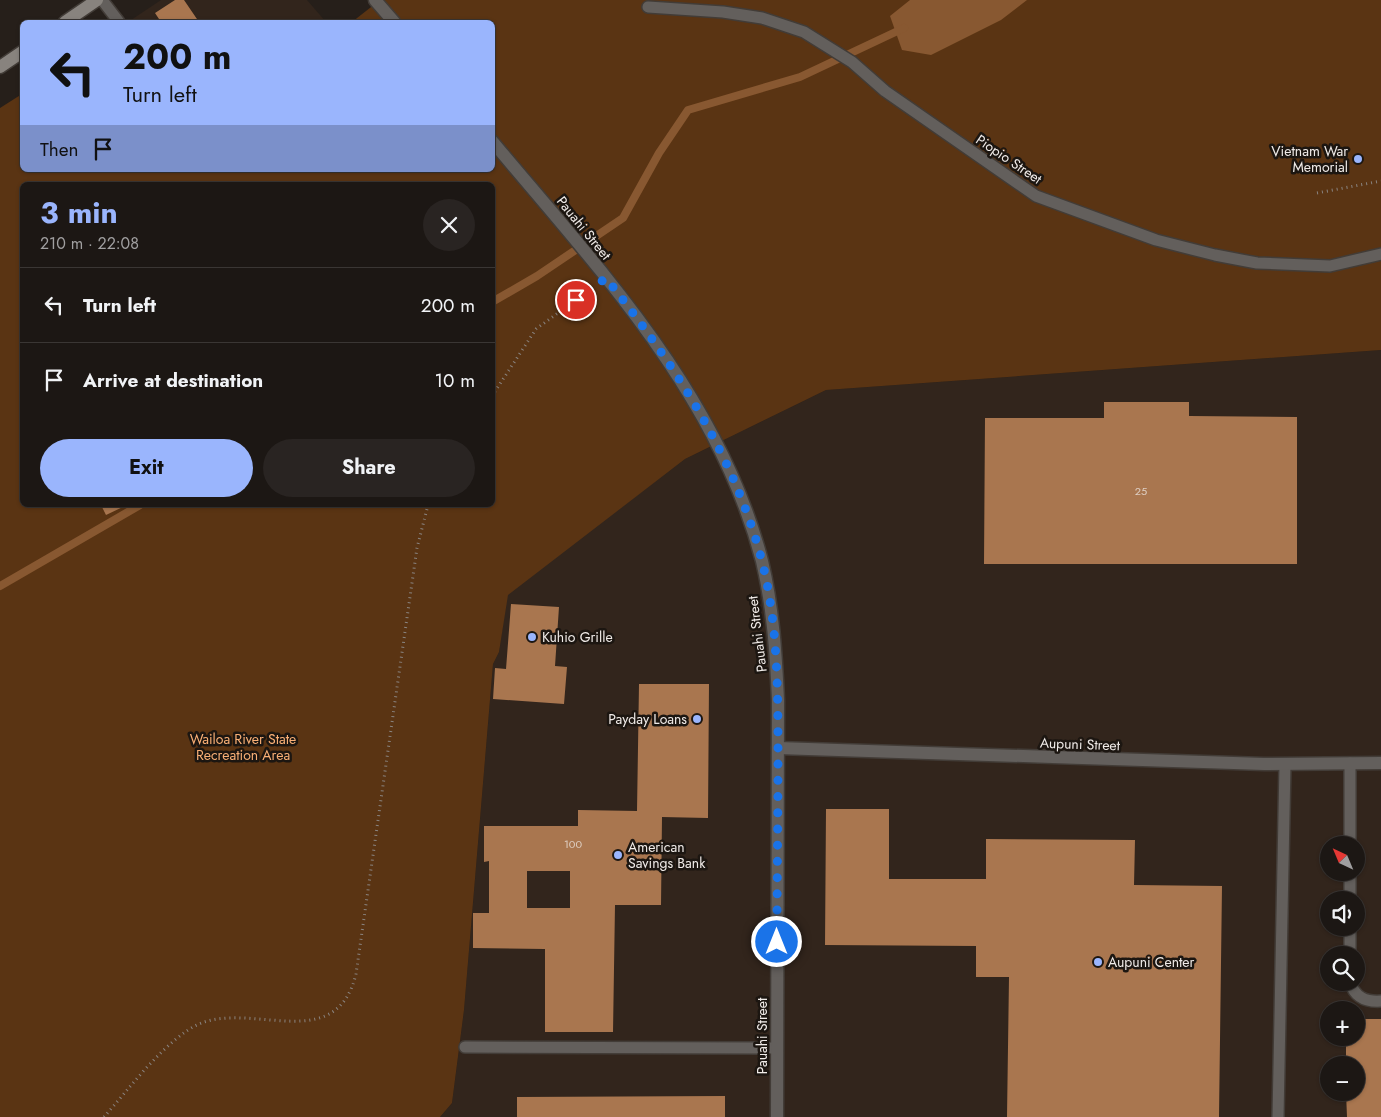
<!DOCTYPE html>
<html lang="en">
<head>
<meta charset="utf-8">
<style>
  body { margin:0; font-family:Jost,sans-serif; background:#292422; color:#f1f3f6; height:100vh; display:flex; flex-direction:column; font-size:19px; white-space:nowrap }
  * { box-sizing:border-box; margin:0 }
  p { font-size:16px; color:#a09fa0 }
  .icon { flex:none; width:28px; height:28px; fill:none; stroke:currentColor; stroke-width:2; stroke-linecap:round; stroke-linejoin:round }
  .map { position:relative; flex:1; overflow:hidden }
  .drawer { position:absolute; left:20px; top:182px; width:475px; height:325px; display:flex; flex-direction:column; background:#1c1714; border-radius:8px; box-shadow:0 1px 4px #0004,0 0 0 1px #3a3634 }
  .drawer>* { flex:none }
  .banner { position:absolute; left:20px; top:20px; width:475px; height:152px; border-radius:8px; box-shadow:0 1px 4px #0004,0 0 0 1px #3a3634; background:#9ab5fd; color:#111; overflow:hidden }
  .needle { width:32px; rotate:316deg }
  .buttons { position:absolute; left:1320px; top:836px; display:grid; gap:10px }
  .buttons a { display:grid; place-items:center; width:45px; height:45px; border-radius:50%; background:#1c1714; box-shadow:0 1px 4px #0004,0 0 0 1px #3a3634; font-size:25px }
  .pin { position:absolute; display:grid; place-items:center; width:42px; height:42px; color:#fff; margin:-21px; border:2px solid #fff; border-radius:50%; box-shadow:0 1px 5px #0007 }
  .me { position:absolute; width:55px; margin:-28px; rotate:0deg; stroke-linejoin:round; filter:drop-shadow(0 0 4px #0008) }
  .turn { display:flex; align-items:center; gap:18px; height:105px; padding:0 20px; font-size:22px }
  .turn .icon { width:65px; height:65px; stroke-width:2.5 }
  .turn b { display:block; font-size:35px; line-height:42px }
  .then { display:flex; align-items:center; height:48px; padding:0 20px; background:#0003; gap:10px; font-size:19px }
  .round { display:grid; place-items:center; flex:none; width:52px; height:52px; border-radius:26px; background:#292422 }
  .headline { display:flex; align-items:center; justify-content:space-between; height:85px; padding:0 20px }
  h1 { font-size:30px; font-weight:700; line-height:38px; color:#9ab5fd }
  .action { display:flex; gap:10px; margin-top:auto; padding:10px 20px }
  .action a { flex:1; height:58px; border-radius:30px; background:#9ab5fd; color:#111; font-size:20px; font-weight:700; line-height:58px; text-align:center }
  .action a+a { background:#292422; color:#f1f3f6 }
  ul { padding:0; list-style:none }
  li { display:flex; align-items:center; gap:15px; height:75px; padding:0 20px; border-top:1px solid #3a3634 }
  li div { flex:1 }
  li b { display:block; font-size:19px }
  li em { font-style:normal }
  .map>svg:first-child { display:block }
  .built { fill:#32251c; fill-rule:evenodd }
  .green { fill:#5a3413; fill-rule:evenodd }
  .water { fill:#885831 }
  .lines { fill:none; stroke-linecap:round; stroke-linejoin:round }
  .stream { stroke:#885831; stroke-width:8 }
  .building { fill:#a9764f; fill-rule:evenodd }
  .service-casing { stroke:#423c37; stroke-width:14 }
  .minor-casing { stroke:#423c37; stroke-width:15 }
  .tertiary-casing { stroke:#423c37; stroke-width:15 }
  .secondary-casing { stroke:#423c37; stroke-width:15 }
  .path { stroke:#8a8480; stroke-width:3; stroke-dasharray:1 4; stroke-linecap:butt }
  .service { stroke:#635f5c; stroke-width:11 }
  .minor { stroke:#635f5c; stroke-width:12 }
  .tertiary { stroke:#635f5c; stroke-width:12 }
  .secondary { stroke:#88837e; stroke-width:12 }
  .route { stroke:#1a73e8; stroke-width:9; stroke-dasharray:0 16.2 }
  .poi-dot { fill:#9ab5fd; stroke:#1c1611; stroke-width:2 }
  .labels { text-anchor:middle; stroke-width:5; stroke-linejoin:round; paint-order:stroke }
  .number-label { font-size:11px; fill:#decec2 }
  .poi-label { font-size:14px; fill:#f0ebe8; stroke:#1c1611; text-anchor:start }
  .street-label { font-size:14px; fill:#f0ebe8; stroke:#1c1611 }
  .park-label { font-size:14px; fill:#fab076; stroke:#1c1611 }
</style>
</head>
<body>
<div class="map">
<svg width="1381" height="1117" viewBox="0 0 1381 1117">
  <rect width="100%" height="100%" fill="#261f1a"/>
  <path class="built" d="M161,0H307L326,22H128Z
    M1381,350V1117H440L452,1103L464,1010L493,664L499,652L507,595L521,583L685,459L826,390ZM1329,845H1356V872H1329ZM1329,900H1356V928H1329ZM1329,955H1356V982H1329ZM1329,1010H1356V1038H1329ZM1329,1065H1356V1092H1329Z"/>
  <path class="green" d="M380,0H1381V350L826,390L685,459L508,595L499,652L493,664L464,1010L452,1103L440,1117H0V108L22,94V170H492V22H352ZM22,185H492V505H22Z"/>
  <path class="water" d="M910,0H1027L1001,20L931,55L902,50L890,16Z"/>
  <g class="lines">
    <path class="stream" d="M492,302L537,276L623,218L659,153L688,110L800,77L904,28
      M0,586L140,505"/>
  </g>
  <path class="building" d="M175,0H184L199,22H161L155,13Z
    M1104,402H1189V416L1297,417V564H984L985,418H1104Z
    M101,505H127L106,515Z
    M511,604L559,607L555,666L567,667L564,704L493,699L495,668L506,669Z
    M639,684H709L708,818L662,817L661,905H615L613,1032H545V949L473,948V913H489V861L484,862V826H578V810L637,811ZM527,871H570V908H527Z
    M826,809H889V879H986V839L1135,840L1134,885L1222,886L1219,1117H1007L1009,977H976V946L825,945Z
    M1356,1019H1381V1117H1347L1346,1092H1356V1065H1346V1038H1356Z
    M725,1096V1117H517V1097Z"/>
  <g class="lines">
    <defs>
      <path id="service" d="M102,0L119,22
        M648,7L723,12L762,18L804,32L852,62L885,91L1036,196L1156,240L1215,255L1257,263L1330,266L1381,254
        M1350,845V763
        M1350,900V872
        M1350,955V928
        M1350,982C1355,998 1366,1002 1381,1001
        M465,1047L777,1048
        M1278,1117L1285,764"/>
      <path id="minor" d="M778,748L1264,764L1381,763"/>
      <path id="tertiary" d="M375,0L394,22
        M492,141C599,269 719,395 762,561C773,607 776,654 778,700L777,1117"/>
      <path id="secondary" d="M65,22L97,0
        M0,67L22,52"/>
    </defs>
    <use href="#service" class="service-casing"/>
    <use href="#minor" class="minor-casing"/>
    <use href="#tertiary" class="tertiary-casing"/>
    <use href="#secondary" class="secondary-casing"/>
    <path class="path" d="M1317,193L1381,181
      M492,396L536,329L591,289
      M104,1117C128,1090 167,1038 199,1024C253,1001 336,1056 356,974L417,548L428,505"/>
    <use href="#service" class="service"/>
    <use href="#minor" class="minor"/>
    <use href="#tertiary" class="tertiary"/>
    <use href="#secondary" class="secondary"/>
  </g>
  <g class="lines">
    <path class="route" d="M576,300L606,278C674,364 734,454 762,561C778,625 778,691 778,757C778,819 777,881 777,942"/>
  </g>
  <g class="poi-dot">
    <circle cx="1358" cy="159" r="5"/>
    <circle cx="532" cy="637" r="5"/>
    <circle cx="697" cy="719" r="5"/>
    <circle cx="618" cy="855" r="5"/>
    <circle cx="1098" cy="962" r="5"/>
  </g>
  <g class="labels">
    <g class="number-label">
      <text x="1141" y="495">25</text>
      <text x="573" y="848">100</text>
    </g>
    <g class="poi-label">
      <text x="1348" y="156" text-anchor="end">Vietnam War<tspan x="1348" dy="16">Memorial</tspan></text>
      <text x="542" y="642">Kuhio Grille</text>
      <text x="687" y="724" text-anchor="end">Payday Loans</text>
      <text x="628" y="852">American<tspan x="628" dy="16">Savings Bank</tspan></text>
      <text x="1108" y="967">Aupuni Center</text>
    </g>
    <g class="street-label">
      <text transform="translate(1009 159) rotate(34)" y="5">Piopio Street</text>
      <text transform="translate(584 228) rotate(51)" y="5">Pauahi Street</text>
      <text transform="translate(757 634) rotate(-97)" y="5">Pauahi Street</text>
      <text transform="translate(1080 744) rotate(2)" y="5">Aupuni Street</text>
      <text transform="translate(762 1036) rotate(-90)" y="5">Pauahi Street</text>
    </g>
    <g class="park-label">
      <text x="243" y="744">Wailoa River State<tspan x="243" dy="16">Recreation Area</tspan></text>
    </g>
  </g>
</svg>
<div class="buttons">
<a><svg class="needle" viewBox="-14 -14 28 28"><path d="M0-13l5 13h-10z" fill="#e53935"/><path d="M0 13l5-13h-10z" fill="#a09fa0"/></svg></a>
<a><svg class="icon" aria-label="sound" viewBox="0 0 24 24"><path d="M4 9h4l5-4v14l-5-4H4zM17 9q2 3 0 6"/></svg></a>
<a><svg class="icon" aria-label="search" viewBox="0 0 24 24"><circle cx="10" cy="10" r="6"/><path d="M15 15l6 6"/></svg></a>
<a>+</a>
<a>−</a>
</div>
<div class="pin" style="left:576px;top:300px;background:#d93025"><svg class="icon" aria-label="arrive" viewBox="0 0 24 24"><path d="M6 21V4h12l-3 4 3 4H6"/></svg></div>
<svg class="me" style="left:777px;top:942px" viewBox="-20 -20 40 40"><circle r="17" fill="#1a73e8" stroke="#fff" stroke-width="3"/><path d="M0-11L8 9 0 5-8 9z" fill="#fff"/></svg>
<div class="banner">
<div class="turn"><svg class="icon" aria-label="left" viewBox="0 0 24 24"><path d="M17 20v-9H6M10 6l-5 5 5 5"/></svg><div><b>200 m</b>Turn left</div></div>
<div class="then">Then<svg class="icon" aria-label="arrive" viewBox="0 0 24 24"><path d="M6 21V4h12l-3 4 3 4H6"/></svg></div>
</div>
<section class="drawer">
<div class="headline"><div><h1>3 min</h1><p>210 m · 22:08</p></div><a class="round"><svg class="icon" aria-label="close" viewBox="0 0 24 24"><path d="M6 6l12 12M18 6L6 18"/></svg></a></div>
<ul>
<li><svg class="icon" aria-label="left" viewBox="0 0 24 24"><path d="M17 20v-9H6M10 6l-5 5 5 5"/></svg><div><b>Turn left</b></div><em>200 m</em></li>
<li><svg class="icon" aria-label="arrive" viewBox="0 0 24 24"><path d="M6 21V4h12l-3 4 3 4H6"/></svg><div><b>Arrive at destination</b></div><em>10 m</em></li>
</ul>
<div class="action"><a>Exit</a><a>Share</a></div>
</section>
</div>
</body>
</html>
